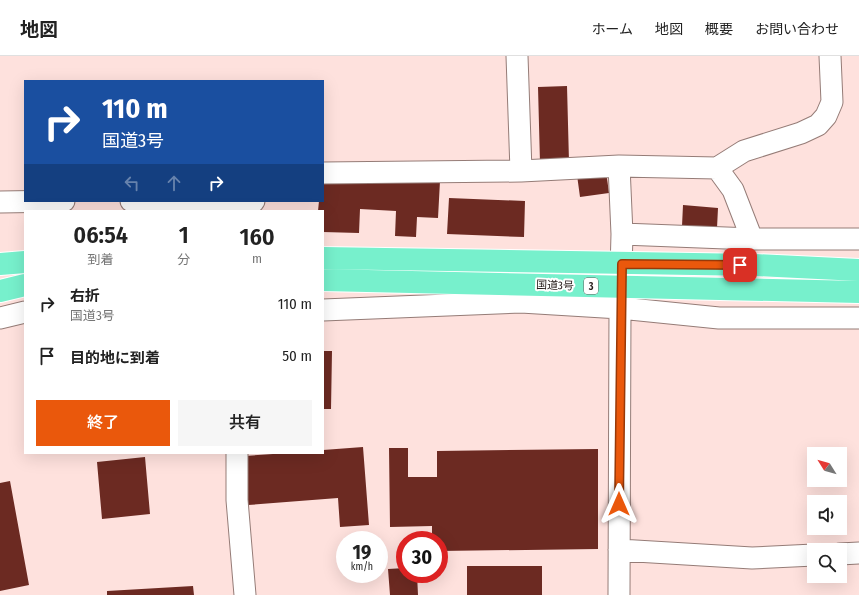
<!DOCTYPE html>
<html lang="ja">
<head>
<meta charset="utf-8">
<style>
  body { margin:0; font-family:"Fira Sans Condensed","Noto Sans JP",sans-serif; background:#f6f6f6; color:#222; height:100vh; display:flex; flex-direction:column; font-size:15px; white-space:nowrap }
  * { box-sizing:border-box; margin:0 }
  p { font-size:13px; color:#767676 }
  .icon { flex:none; width:22px; height:22px; fill:none; stroke:currentColor; stroke-width:2; stroke-linecap:round; stroke-linejoin:round }
  .map { position:relative; flex:1; overflow:hidden }
  .side { position:absolute; left:24px; top:154px; width:300px; height:244px; display:flex; flex-direction:column; background:#fff; border-radius:0px; box-shadow:0 4px 16px #0002 }
  .side>* { flex:none }
  .guide { position:absolute; left:24px; top:24px; width:300px; height:122px; border-radius:0px; box-shadow:0 4px 16px #0002; background:#1a4fa0; color:#fff; overflow:hidden }
  .needle { width:26px; rotate:307deg }
  .buttons { position:absolute; left:807px; top:391px; display:grid; gap:8px }
  .buttons a { display:grid; place-items:center; width:40px; height:40px; border-radius:0px; background:#fff; box-shadow:0 4px 16px #0002; font-size:20px }
  .speed { position:absolute; left:336px; top:475px; display:flex; gap:8px; font-size:20px; font-weight:700; text-align:center }
  .speed>* { display:grid; place-content:center; width:52px; height:52px; border-radius:50%; background:#fff; box-shadow:0 4px 16px #0002; line-height:1 }
  .speed small { font-size:10px; font-weight:400 }
  .speed .limit { border:6px solid #d22; background:#fff; color:#111 }
  .pin { position:absolute; display:grid; place-items:center; width:34px; height:34px; color:#fff; margin:-17px; border-radius:8px; box-shadow:0 2px 6px #0006 }
  .me { position:absolute; width:44px; margin:-22px; rotate:0deg; stroke-linejoin:round; filter:drop-shadow(0 0 3px #0008) }
  .turn { display:flex; align-items:center; gap:14px; height:84px; padding:0 12px; font-size:18px }
  .turn .icon { width:52px; height:52px; stroke-width:2.5 }
  .turn b { display:block; font-size:28px; line-height:34px }
  .lanes { display:flex; align-items:center; height:38px; padding:0 12px; background:#0003; justify-content:center; gap:20px; direction:ltr }
  .lanes .off { opacity:.35 }
  .eta { display:flex; justify-content:space-evenly; align-items:center; height:68px; text-align:center }
  .eta b { font-size:24px; font-weight:600; line-height:28px }
  .primary-button { display:flex; gap:8px; margin-top:auto; padding:8px 12px }
  .primary-button a { flex:1; height:46px; border-radius:0px; background:#ea580c; color:#fff; font-size:16px; font-weight:600; line-height:46px; text-align:center }
  .primary-button a+a { background:#f6f6f6; color:#222 }
  ul { padding:0; list-style:none }
  li { display:flex; align-items:center; gap:12px; height:52px; padding:0 12px }
  li div { flex:1 }
  li b { display:block; font-size:15px }
  li em { font-style:normal }
  header { display:flex; align-items:center; gap:24px; box-sizing:border-box; height:56px; padding:0 20px; background:#fff; border-bottom:1px solid #e0e0e0 }
  header strong { font-size:19px }
  nav { display:flex; gap:22px; margin-inline-start:auto; font-size:14px }
  .map>svg:first-child { display:block }
  .building { fill:#6c2a22 }
  .lines { fill:none; stroke-linecap:round; stroke-linejoin:round }
  .minor-casing { stroke:#957c77; stroke-width:23 }
  .highway-casing { stroke:#fff; stroke-width:24 }
  .minor { stroke:#fff; stroke-width:21 }
  .highway { stroke:#77f0cc; stroke-width:22 }
  .route-casing { stroke:#983908; stroke-width:10 }
  .route { stroke:#ea580c; stroke-width:7 }
  .labels { text-anchor:middle; stroke-width:4; stroke-linejoin:round; paint-order:stroke }
  .shield { fill:#fff; stroke:#665f5e; stroke-width:1 }
  .shield-label { font-size:10px; font-weight:bold; fill:#251b19 }
  .street-label { font-size:11px; fill:#251b19; stroke:#fff }
</style>
</head>
<body>
<header>
<strong>地図</strong>
<nav><a>ホーム</a><a>地図</a><a>概要</a><a>お問い合わせ</a></nav>
</header>
<div class="map">
<svg width="859" height="539" viewBox="0 0 859 539">
  <rect width="100%" height="100%" fill="#fee1dd"/>
  <path class="building" d="M567,30L569,106L540,107L538,31Z
    M606,115L609,137L580,141L577,119Z
    M323,120L440,125L438,162L417,161L416,181L395,180L396,155L360,153L359,177L323,176V155H318L319,145H323Z
    M449,142L525,145L524,181L447,178Z
    M683,149L718,152L717,172L682,170Z
    M323,295H332L331,353H323Z
    M363,391L369,469L340,471L338,442L248,449L245,400L288,397H323V394Z
    M389,392H408V421H437V395L598,393V493L439,495V484H432V470L390,471Z
    M145,401L150,458L102,463L97,406Z
    M10,425L29,529L0,535V427Z
    M467,510H542V539H467Z
    M405,512V518H417L418,539H390L388,513Z
    M193,530L194,539H107V535Z"/>
  <g class="lines">
    <defs>
      <path id="minor" d="M517,0L521,115
        M717,112L733,134L752,183
        M323,117L521,115L619,110L717,112L744,95L801,77L818,69L826,60L832,46L830,0
        M131,145L252,147L254,145
        M0,146L64,145
        M622,178L752,183H859
        M323,254L521,246L620,252L719,262H859
        M0,262L25,256
        M237,397V444L245,539
        M619,494L752,502L814,499
        M840,498L859,497
        M619,539L620,252L622,178L619,110"/>
      <path id="highway" d="M323,202L755,209L859,214
        M0,208L25,206
        M323,224L859,236
        M0,235L25,229"/>
    </defs>
    <use href="#minor" class="minor-casing"/>
    <use href="#highway" class="highway-casing"/>
    <use href="#minor" class="minor"/>
    <use href="#highway" class="highway"/>
  </g>
  <g class="lines">
    <defs>
      <path id="route" d="M619,448L622,208L740,209"/>
    </defs>
    <use href="#route" class="route-casing"/>
    <use href="#route" class="route"/>
  </g>
  <g class="labels">
    <rect class="shield" x="584" y="222" width="14" height="16" rx="3"/>
    <g class="shield-label">
      <text x="591" y="234">3</text>
    </g>
    <g class="street-label">
      <text transform="translate(555 229) rotate(2)" y="4">国道3号</text>
    </g>
  </g>
</svg>
<div class="buttons">
<a><svg class="needle" viewBox="-14 -14 28 28"><path d="M0-13l5 13h-10z" fill="#e53935"/><path d="M0 13l5-13h-10z" fill="#767676"/></svg></a>
<a><svg class="icon" aria-label="sound" viewBox="0 0 24 24"><path d="M4 9h4l5-4v14l-5-4H4zM17 9q2 3 0 6"/></svg></a>
<a><svg class="icon" aria-label="search" viewBox="0 0 24 24"><circle cx="10" cy="10" r="6"/><path d="M15 15l6 6"/></svg></a>
</div>
<div class="speed"><div>19<small>km/h</small></div><div class="limit">30</div></div>
<div class="pin" style="left:740px;top:209px;background:#d93025"><svg class="icon" aria-label="arrive" viewBox="0 0 24 24"><path d="M6 21V4h12l-3 4 3 4H6"/></svg></div>
<svg class="me" style="left:619px;top:448px" viewBox="-20 -20 40 40"><path d="M0-17L14 15 0 8-14 15z" fill="#ea580c" stroke="#fff" stroke-width="4"/></svg>
<div class="guide">
<div class="turn"><svg class="icon" aria-label="right" viewBox="0 0 24 24"><path d="M7 20v-9h11M14 6l5 5-5 5"/></svg><div><b>110 m</b>国道3号</div></div>
<div class="lanes"><svg class="icon off" aria-label="left" viewBox="0 0 24 24"><path d="M17 20v-9H6M10 6l-5 5 5 5"/></svg><svg class="icon off" aria-label="ahead" viewBox="0 0 24 24"><path d="M12 20V5M6 11l6-6 6 6"/></svg><svg class="icon" aria-label="right" viewBox="0 0 24 24"><path d="M7 20v-9h11M14 6l5 5-5 5"/></svg></div>
</div>
<section class="side">
<div class="eta">
<div><b>06:54</b><p>到着</p></div>
<div><b>1</b><p>分</p></div>
<div><b>160</b><p>m</p></div>
</div>
<ul>
<li><svg class="icon" aria-label="right" viewBox="0 0 24 24"><path d="M7 20v-9h11M14 6l5 5-5 5"/></svg><div><b>右折</b><p>国道3号</p></div><em>110 m</em></li>
<li><svg class="icon" aria-label="arrive" viewBox="0 0 24 24"><path d="M6 21V4h12l-3 4 3 4H6"/></svg><div><b>目的地に到着</b></div><em>50 m</em></li>
</ul>
<div class="primary-button"><a>終了</a><a>共有</a></div>
</section>
</div>
</body>
</html>
